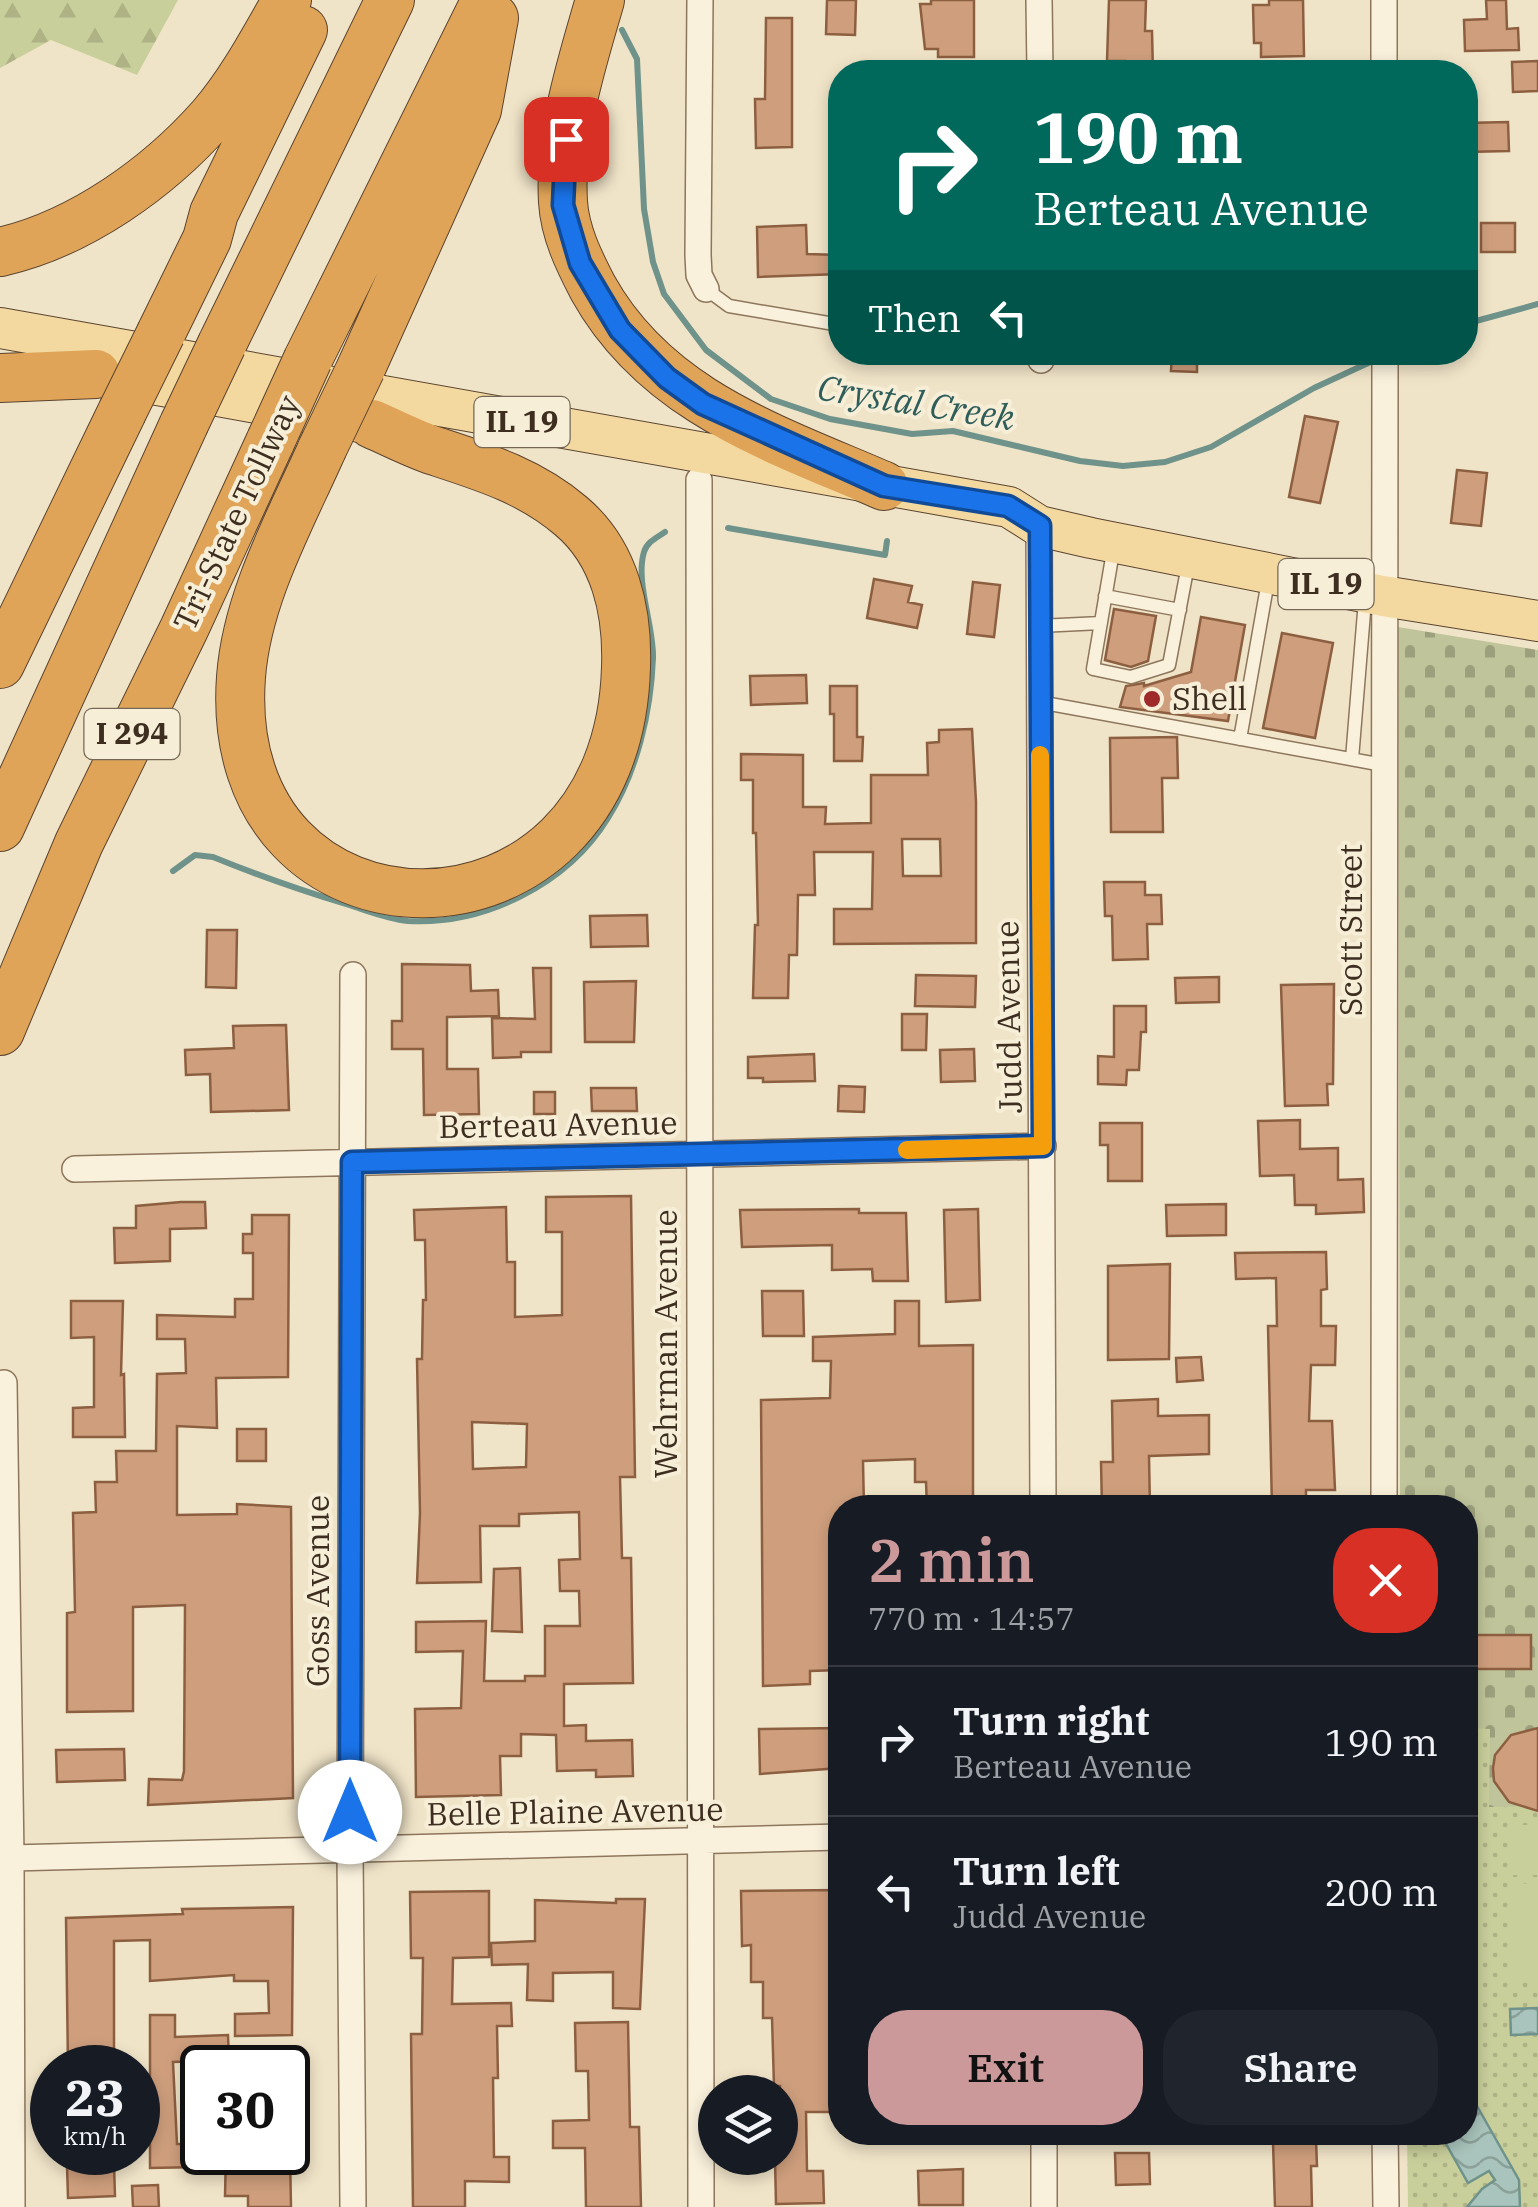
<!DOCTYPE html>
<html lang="en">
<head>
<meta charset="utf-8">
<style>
  body { margin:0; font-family:"IBM Plex Serif",serif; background:#20242c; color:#f1f3f6; height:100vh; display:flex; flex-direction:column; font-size:38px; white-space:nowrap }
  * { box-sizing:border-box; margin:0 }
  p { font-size:32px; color:#9ea1a6 }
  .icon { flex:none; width:55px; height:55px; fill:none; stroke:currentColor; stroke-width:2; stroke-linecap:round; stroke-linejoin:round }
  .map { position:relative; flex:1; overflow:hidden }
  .drawer { position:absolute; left:828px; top:1495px; width:650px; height:650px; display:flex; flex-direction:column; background:#171b24; border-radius:40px; box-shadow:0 5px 15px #0003 }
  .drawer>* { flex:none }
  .hud { position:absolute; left:828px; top:60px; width:650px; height:305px; border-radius:40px; box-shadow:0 5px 15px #0003; background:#00695c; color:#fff; overflow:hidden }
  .buttons { position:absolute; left:698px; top:2075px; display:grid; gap:20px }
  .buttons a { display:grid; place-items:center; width:100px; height:100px; border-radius:50%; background:#171b24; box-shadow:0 5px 15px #0003; font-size:50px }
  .speed { position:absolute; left:30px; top:2045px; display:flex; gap:20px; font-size:50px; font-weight:700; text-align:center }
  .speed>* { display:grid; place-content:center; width:130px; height:130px; border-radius:50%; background:#171b24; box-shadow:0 5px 15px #0003; line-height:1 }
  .speed small { font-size:25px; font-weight:400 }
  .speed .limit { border:5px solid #111; border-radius:15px; background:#fff; color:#111 }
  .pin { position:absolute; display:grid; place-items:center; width:85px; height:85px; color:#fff; margin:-42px; border-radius:20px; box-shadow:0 5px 15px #0006 }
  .me { position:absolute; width:110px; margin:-55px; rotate:0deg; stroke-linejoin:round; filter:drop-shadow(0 0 8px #0008) }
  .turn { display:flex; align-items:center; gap:35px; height:210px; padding:0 40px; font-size:45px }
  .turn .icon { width:130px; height:130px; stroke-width:2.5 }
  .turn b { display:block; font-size:70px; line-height:85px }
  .then { display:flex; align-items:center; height:95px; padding:0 40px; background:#0003; gap:20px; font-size:38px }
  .round { display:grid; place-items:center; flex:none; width:105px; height:105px; border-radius:40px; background:#20242c }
  .summary { display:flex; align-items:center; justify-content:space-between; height:170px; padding:0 40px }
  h1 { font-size:60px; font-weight:600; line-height:75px; color:#cc999b }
  .action { display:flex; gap:20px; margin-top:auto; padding:20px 40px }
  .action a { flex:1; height:115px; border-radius:40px; background:#cc999b; color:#111; font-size:40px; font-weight:600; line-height:115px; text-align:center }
  .action a+a { background:#20242c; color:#f1f3f6 }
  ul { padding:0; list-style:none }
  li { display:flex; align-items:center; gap:30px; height:150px; padding:0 40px; border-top:2px solid #363941 }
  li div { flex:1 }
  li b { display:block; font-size:38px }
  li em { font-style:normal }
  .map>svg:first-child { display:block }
  .green { fill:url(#green-dots) }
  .forest { fill:url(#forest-firs) }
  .cemetery { fill:url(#cemetery-stones) }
  .pitch { fill:#c9cf9b }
  .water { fill:url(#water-waves); stroke:#6f938a; stroke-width:2.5 }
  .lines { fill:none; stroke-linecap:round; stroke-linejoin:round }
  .stream { stroke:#6f938a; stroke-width:6 }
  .building { fill:#cf9f7d; stroke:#8d5f41; stroke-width:2.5; fill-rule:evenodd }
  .service-casing { stroke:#8d765c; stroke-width:15 }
  .minor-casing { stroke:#8d765c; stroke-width:28 }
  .primary-casing { stroke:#5b4430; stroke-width:42 }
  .motorway-casing { stroke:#5b4430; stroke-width:50 }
  .service { stroke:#faf1dc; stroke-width:12 }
  .minor { stroke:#faf1dc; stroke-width:25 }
  .primary { stroke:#f3d9a0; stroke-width:40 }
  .motorway { stroke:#e0a458; stroke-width:48 }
  .motorway-bridge-casing { stroke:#5b4430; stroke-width:50; stroke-linecap:butt }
  .motorway-bridge { stroke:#e0a458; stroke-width:48 }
  .route-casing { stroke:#114b97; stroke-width:25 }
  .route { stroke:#1a73e8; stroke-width:18 }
  .slow { stroke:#f59e0b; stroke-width:18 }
  .poi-dot { fill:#9e2a2b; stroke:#f7eed8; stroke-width:4 }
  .labels { text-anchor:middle; stroke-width:8; stroke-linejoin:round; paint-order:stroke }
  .shield { fill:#f7eed8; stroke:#756857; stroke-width:2.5 }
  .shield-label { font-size:30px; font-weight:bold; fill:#3d2e20 }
  .street-label { font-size:32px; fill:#3d2e20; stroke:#f7eed8 }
  .poi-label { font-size:32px; fill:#3d2e20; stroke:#f7eed8; text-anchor:start }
  .water-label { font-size:35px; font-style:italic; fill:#2f5d5a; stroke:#f7eed8 }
</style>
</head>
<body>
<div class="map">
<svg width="1538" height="2207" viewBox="0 0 1538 2207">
  <defs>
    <pattern id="green-dots" width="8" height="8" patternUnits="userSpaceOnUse" patternTransform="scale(2.5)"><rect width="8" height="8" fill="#c9cf9b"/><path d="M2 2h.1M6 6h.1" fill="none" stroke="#aeb285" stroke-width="1.8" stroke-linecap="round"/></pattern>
    <pattern id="forest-firs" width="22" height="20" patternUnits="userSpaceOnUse" patternTransform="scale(2.5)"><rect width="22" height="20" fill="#c9cf9b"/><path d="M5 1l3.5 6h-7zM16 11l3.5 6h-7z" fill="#aeb285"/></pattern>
    <pattern id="cemetery-stones" width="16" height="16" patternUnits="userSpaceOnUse" patternTransform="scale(2.5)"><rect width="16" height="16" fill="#bfc49a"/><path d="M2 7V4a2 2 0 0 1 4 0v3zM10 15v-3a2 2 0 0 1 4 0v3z" fill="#9ca07d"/></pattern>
    <pattern id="water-waves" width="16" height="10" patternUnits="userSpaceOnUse" patternTransform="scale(2.5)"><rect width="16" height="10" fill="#a9c4bc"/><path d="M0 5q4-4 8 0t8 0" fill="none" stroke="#8ba098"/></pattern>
  </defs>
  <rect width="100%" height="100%" fill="#f0e4c8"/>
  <path class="green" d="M1465,1728H1490L1538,1806V2207H1408L1407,2133L1465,2132Z"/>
  <path class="forest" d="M0,0H178L137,75L51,40L0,68Z"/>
  <path class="cemetery" d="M1398,627L1538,650V1806L1489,1807L1490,1729L1465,1728V1508L1400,1507Z"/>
  <path class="pitch" d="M1512,1825H1538V1875H1511Z
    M1538,1883V1979H1511V1884Z"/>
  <path class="water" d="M1538,2008V2034L1511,2035L1510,2009Z
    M1477,2106L1519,2180L1520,2207H1467L1482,2189L1495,2180L1489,2171L1468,2183L1440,2133L1465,2132V2112Z"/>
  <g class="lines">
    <path class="stream" d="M622,30L637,59L644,209L653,262L664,294L706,350L771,399L830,419L912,434L953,431L1080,461L1123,466L1165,462L1211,447L1314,388L1379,358
      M1465,324L1538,304
      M728,528L885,555L887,541
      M173,871L195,855L213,857C257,875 303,891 349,905C368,911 388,919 408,921C484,925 567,885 608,818C637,772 651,712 653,658C654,626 635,582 644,552C647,542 656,538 665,532"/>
  </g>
  <path class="building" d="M827,0H856L855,35L826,34Z
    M931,0H974V57H938V49H925L920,4H931Z
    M1109,0H1146L1145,31H1152L1153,72H1125V61H1107Z
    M1269,0H1303L1304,56L1261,57V43H1254L1253,5H1269Z
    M1486,0H1506L1507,29L1518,28L1519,50L1465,51L1464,20L1487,19Z
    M766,18H792V147L756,148L755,99H765Z
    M1538,61V91L1513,92L1512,62Z
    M1508,122L1509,151L1465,152V123Z
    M1481,223H1515V252H1481Z
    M806,225L807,254L840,255V274L758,277L757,227Z
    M1172,352H1197V372L1171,371Z
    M1305,416L1338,422L1320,503L1289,497Z
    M1457,470L1487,473L1481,526L1451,523Z
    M874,579L912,586L908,602L922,605L917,628L867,618Z
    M973,582L1000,585L994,637L967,634Z
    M1114,609L1156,616L1148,661L1131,667L1105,660Z
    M1201,617L1245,625L1228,721L1120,707L1126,686L1144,683V686L1191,672Z
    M1282,633L1333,643L1315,738L1263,728Z
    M806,675L807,703L751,705L750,676Z
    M830,686H857V737H863L862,761H834V714H830Z
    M972,729L976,802V943L834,944V909H872L873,852H814L815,895H798L797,955H789L788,998H753L755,925H758L756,833H753V780H741V754L803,755V807H826L825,824L871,823V775H928L927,743L939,742V730ZM902,839H940L941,876H903Z
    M1177,737L1178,778H1162L1163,832H1111L1110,738Z
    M1104,882H1145V895H1161L1162,924H1147L1148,959L1113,960L1112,916H1105Z
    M647,915L648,946L591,947L590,916Z
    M207,930H237L236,988L206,987Z
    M402,964L470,965L471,991L498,990L499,1016L447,1017V1069H478L479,1114L424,1115L423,1049H392V1021H402Z
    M533,968H551V1052H521V1057L493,1058L492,1018L535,1019Z
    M916,975L976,976L975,1007L915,1006Z
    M1219,977V1002L1176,1003L1175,978Z
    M636,981L634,1042H585L584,982Z
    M1334,984L1333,1084H1327L1328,1105L1285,1106L1281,985Z
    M1114,1006H1146V1032H1141L1139,1070H1127L1126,1085L1098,1084V1056L1114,1057Z
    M902,1014H927L926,1050H902Z
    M286,1025L289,1110L211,1112L210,1074L186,1075L185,1050L234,1048L233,1026Z
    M974,1049L975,1081L941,1082L940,1050Z
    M814,1054L815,1081L763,1082V1078H748V1057Z
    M839,1086L865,1087L864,1112L838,1111Z
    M591,1088H636L637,1111H592Z
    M534,1092H555V1114H534Z
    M1300,1120V1149L1338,1148V1180L1363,1179L1364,1212L1316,1214V1205H1295L1294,1175L1260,1176L1258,1121Z
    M1100,1123H1142V1181H1108V1145H1100Z
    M631,1196L635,1477H620L622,1558H631L633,1683L564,1684V1726L586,1725V1741L632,1740L633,1776L596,1777V1770L557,1771L556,1735L521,1734V1756H500L501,1795L416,1797L415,1709L461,1708L463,1651L416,1652V1622L486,1621L484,1681H525V1676H545V1626H580L579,1591H560L559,1560L580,1559L579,1512L519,1514V1526H480L481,1582L417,1583L420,1513L417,1359H422L423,1300H426L425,1240H415L414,1210L506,1207L507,1262H515V1317L562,1315V1232H546V1197ZM472,1422L527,1424L526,1467L473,1469Z
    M181,1202H205L206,1228L170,1229V1261L115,1263L114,1228H136V1206Z
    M1226,1204V1235L1167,1236L1166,1205Z
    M859,1209V1213H906L908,1281H873L872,1269L832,1270V1245L742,1247L740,1210Z
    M978,1209L980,1300L946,1302L944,1210Z
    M252,1215H289L288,1377L216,1378L217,1428L177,1426V1515L237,1514V1504L291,1507L293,1798L148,1805L149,1779L182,1780L184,1771L185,1605L133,1607V1711L67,1712V1613L75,1612L73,1513L96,1512L95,1482H117L116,1451H156L157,1374L186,1373L185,1339H157V1315L235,1317V1299H253V1253H243V1234H252Z
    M1326,1252L1327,1289L1321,1290V1326H1336L1335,1365H1311L1309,1421H1332L1335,1490H1306V1508H1272L1268,1326H1277L1276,1278L1236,1279L1235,1253Z
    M1170,1264L1169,1359L1108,1360V1266Z
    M762,1291H803L804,1336H763Z
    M71,1301H123L121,1375L124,1374L125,1437H73V1408L94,1407V1337L71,1338Z
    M895,1301H919V1346L973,1345V1508H927L926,1482H915V1459L863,1461L864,1508H840V1670L810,1671V1684L763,1686L761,1400L830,1398L831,1361H813V1337L895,1334Z
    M1201,1357L1203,1380L1177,1382L1176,1358Z
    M1158,1399V1416L1209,1415V1454L1149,1456L1150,1508H1102L1101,1462H1113L1112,1401Z
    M237,1429H266V1461H237Z
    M520,1568L522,1632L492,1631L494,1569Z
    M1465,1635H1531V1669H1465Z
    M840,1728V1768L760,1774L759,1729Z
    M1538,1728V1811L1509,1802L1494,1781L1493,1768L1495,1755L1511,1735Z
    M124,1749L125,1780L57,1782L56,1750Z
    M840,1890V2112H806L807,2171H823L824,2203L776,2204L775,2160H780V2086H774L772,2018H763V1982H751V1945L742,1946L741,1891Z
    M489,1891V1957L453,1958L452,2004L511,2003L512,2026H497L498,2078H493L494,2157H509V2182L465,2181V2207H413L411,2034H422L423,1958H411L410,1892Z
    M616,1899H645L640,2009L613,2008V1972L553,1973V2001L527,2000L528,1964L492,1965L491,1943L535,1941V1900L616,1903Z
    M293,1907L292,2035L235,2036V2014L269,2013L268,1981H234V1975L150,1981V1940L114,1941V2068H68L66,1918L183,1914L182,1909Z
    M150,2015H175V2037L228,2035L229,2060L173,2062L177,2144H202V2167L150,2168Z
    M628,2022L630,2127H639L641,2207H586L585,2148H553V2121L589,2120L588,2071H576L575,2023Z
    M1316,2140L1317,2166H1311L1312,2207H1275L1273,2142Z
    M226,2152H290L291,2207H248V2196H225Z
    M1115,2153H1149L1150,2184L1116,2185Z
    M114,2165L115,2196L68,2198L67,2166Z
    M963,2169V2205H919L918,2171Z
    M158,2185L159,2207H133L132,2186Z"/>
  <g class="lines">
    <defs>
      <path id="service" d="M706,289L729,306L840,325
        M998,352L1041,360
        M1114,546L1093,669L1131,677L1169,665L1188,565
        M1105,596L1180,610
        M1039,626L1101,623
        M1039,702L1383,765
        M1240,739L1268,581
        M1352,759L1365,600"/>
      <path id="minor" d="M700,0L698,255L699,275L706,289
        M1039,0L1040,72
        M1384,0V72
        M1041,352V360
        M699,480L701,2207
        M1039,526L1043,1508
        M75,1169L1043,1146
        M4,1383L11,1858L12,2207
        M1384,1508L1385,352
        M11,1858L840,1837
        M1044,2132V2207
        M1385,2132L1386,2207
        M353,2207L350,1850L353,975"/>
      <path id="primary" d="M0,328L1009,507L1039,526L1091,538L1383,596L1538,621
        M108,376L366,423"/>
      <path id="motorway" d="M600,0C581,66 559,133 563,202C565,233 579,261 593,288C656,401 773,438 884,486
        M0,252C80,234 158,178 212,117C242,82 264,40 287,0
        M161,333L207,239L214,213L303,30
        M222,344L390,0
        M308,359L486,0
        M361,368L477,110L494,18
        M0,378L96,374
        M322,449C290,521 247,597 241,677C220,963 618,971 626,667C628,611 615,553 571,516C530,481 484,467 435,451C414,444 393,433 372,424
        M0,664L122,412
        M0,827L184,424
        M0,1031L79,843L184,629L271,440"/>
    </defs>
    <use href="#service" class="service-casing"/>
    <use href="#minor" class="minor-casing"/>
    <use href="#primary" class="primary-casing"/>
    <use href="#motorway" class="motorway-casing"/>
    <use href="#service" class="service"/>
    <use href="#minor" class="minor"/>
    <use href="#primary" class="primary"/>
    <use href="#motorway" class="motorway"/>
    <defs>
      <path id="motorway-bridge" d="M122,412L161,333
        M184,424L222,344
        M271,440L308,359
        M322,449L361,368"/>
    </defs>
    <use href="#motorway-bridge" class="motorway-bridge-casing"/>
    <use href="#motorway-bridge" class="motorway-bridge"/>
  </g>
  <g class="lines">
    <defs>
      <path id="route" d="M350,1812L352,1162L1043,1146L1040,526L1008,506L884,486L703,404L667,378L620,330L580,263L563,205L566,139"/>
    </defs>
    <use href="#route" class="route-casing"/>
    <use href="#route" class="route"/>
    <path class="slow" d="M907,1150L1043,1146L1040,755"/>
  </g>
  <circle class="poi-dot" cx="1152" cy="699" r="10"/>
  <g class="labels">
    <g class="shield">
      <rect x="474.5" y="397" width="95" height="50" rx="8"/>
      <rect x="1278.5" y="559" width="95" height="50" rx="8"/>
      <rect x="84.5" y="709" width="95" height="50" rx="8"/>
    </g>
    <g class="shield-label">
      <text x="522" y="432">IL 19</text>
      <text x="1326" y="594">IL 19</text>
      <text x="132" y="744">I 294</text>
    </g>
    <g class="street-label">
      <text transform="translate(237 513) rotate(-65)" y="11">Tri-State Tollway</text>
      <text transform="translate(1351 930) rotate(-90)" y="11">Scott Street</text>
      <text transform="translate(1009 1017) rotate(-91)" y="11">Judd Avenue</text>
      <text transform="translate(558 1125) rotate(-1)" y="11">Berteau Avenue</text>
      <text transform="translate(666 1344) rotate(-90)" y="11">Wehrman Avenue</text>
      <text transform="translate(318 1591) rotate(-90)" y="11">Goss Avenue</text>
      <text transform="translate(575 1812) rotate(-1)" y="11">Belle Plaine Avenue</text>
    </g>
    <g class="poi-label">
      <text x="1172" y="710">Shell</text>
    </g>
    <g class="water-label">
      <text transform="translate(916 403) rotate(9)" y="12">Crystal Creek</text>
    </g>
  </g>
</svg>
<div class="buttons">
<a><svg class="icon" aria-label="layers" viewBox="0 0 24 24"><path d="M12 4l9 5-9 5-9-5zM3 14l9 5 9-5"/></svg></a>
</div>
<div class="speed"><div>23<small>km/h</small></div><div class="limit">30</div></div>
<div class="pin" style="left:566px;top:139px;background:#d93025"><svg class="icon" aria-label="arrive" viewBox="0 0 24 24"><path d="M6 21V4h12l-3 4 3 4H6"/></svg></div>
<svg class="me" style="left:350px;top:1812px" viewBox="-20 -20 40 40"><circle r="19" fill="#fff"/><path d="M0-13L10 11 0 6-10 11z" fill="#1a73e8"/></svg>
<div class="hud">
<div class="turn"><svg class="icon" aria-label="right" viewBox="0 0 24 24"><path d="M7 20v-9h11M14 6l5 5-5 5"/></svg><div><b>190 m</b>Berteau Avenue</div></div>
<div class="then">Then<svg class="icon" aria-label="left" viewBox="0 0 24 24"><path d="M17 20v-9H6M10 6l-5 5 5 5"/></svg></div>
</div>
<section class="drawer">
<div class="summary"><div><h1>2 min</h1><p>770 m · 14:57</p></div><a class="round" style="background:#d93025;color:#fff"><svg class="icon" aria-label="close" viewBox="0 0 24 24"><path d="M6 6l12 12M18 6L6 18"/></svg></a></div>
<ul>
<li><svg class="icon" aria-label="right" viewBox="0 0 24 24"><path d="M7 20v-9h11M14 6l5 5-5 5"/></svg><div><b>Turn right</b><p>Berteau Avenue</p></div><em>190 m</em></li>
<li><svg class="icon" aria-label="left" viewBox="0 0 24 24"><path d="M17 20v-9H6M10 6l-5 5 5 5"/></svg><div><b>Turn left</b><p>Judd Avenue</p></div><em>200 m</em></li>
</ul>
<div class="action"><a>Exit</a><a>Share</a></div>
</section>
</div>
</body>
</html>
